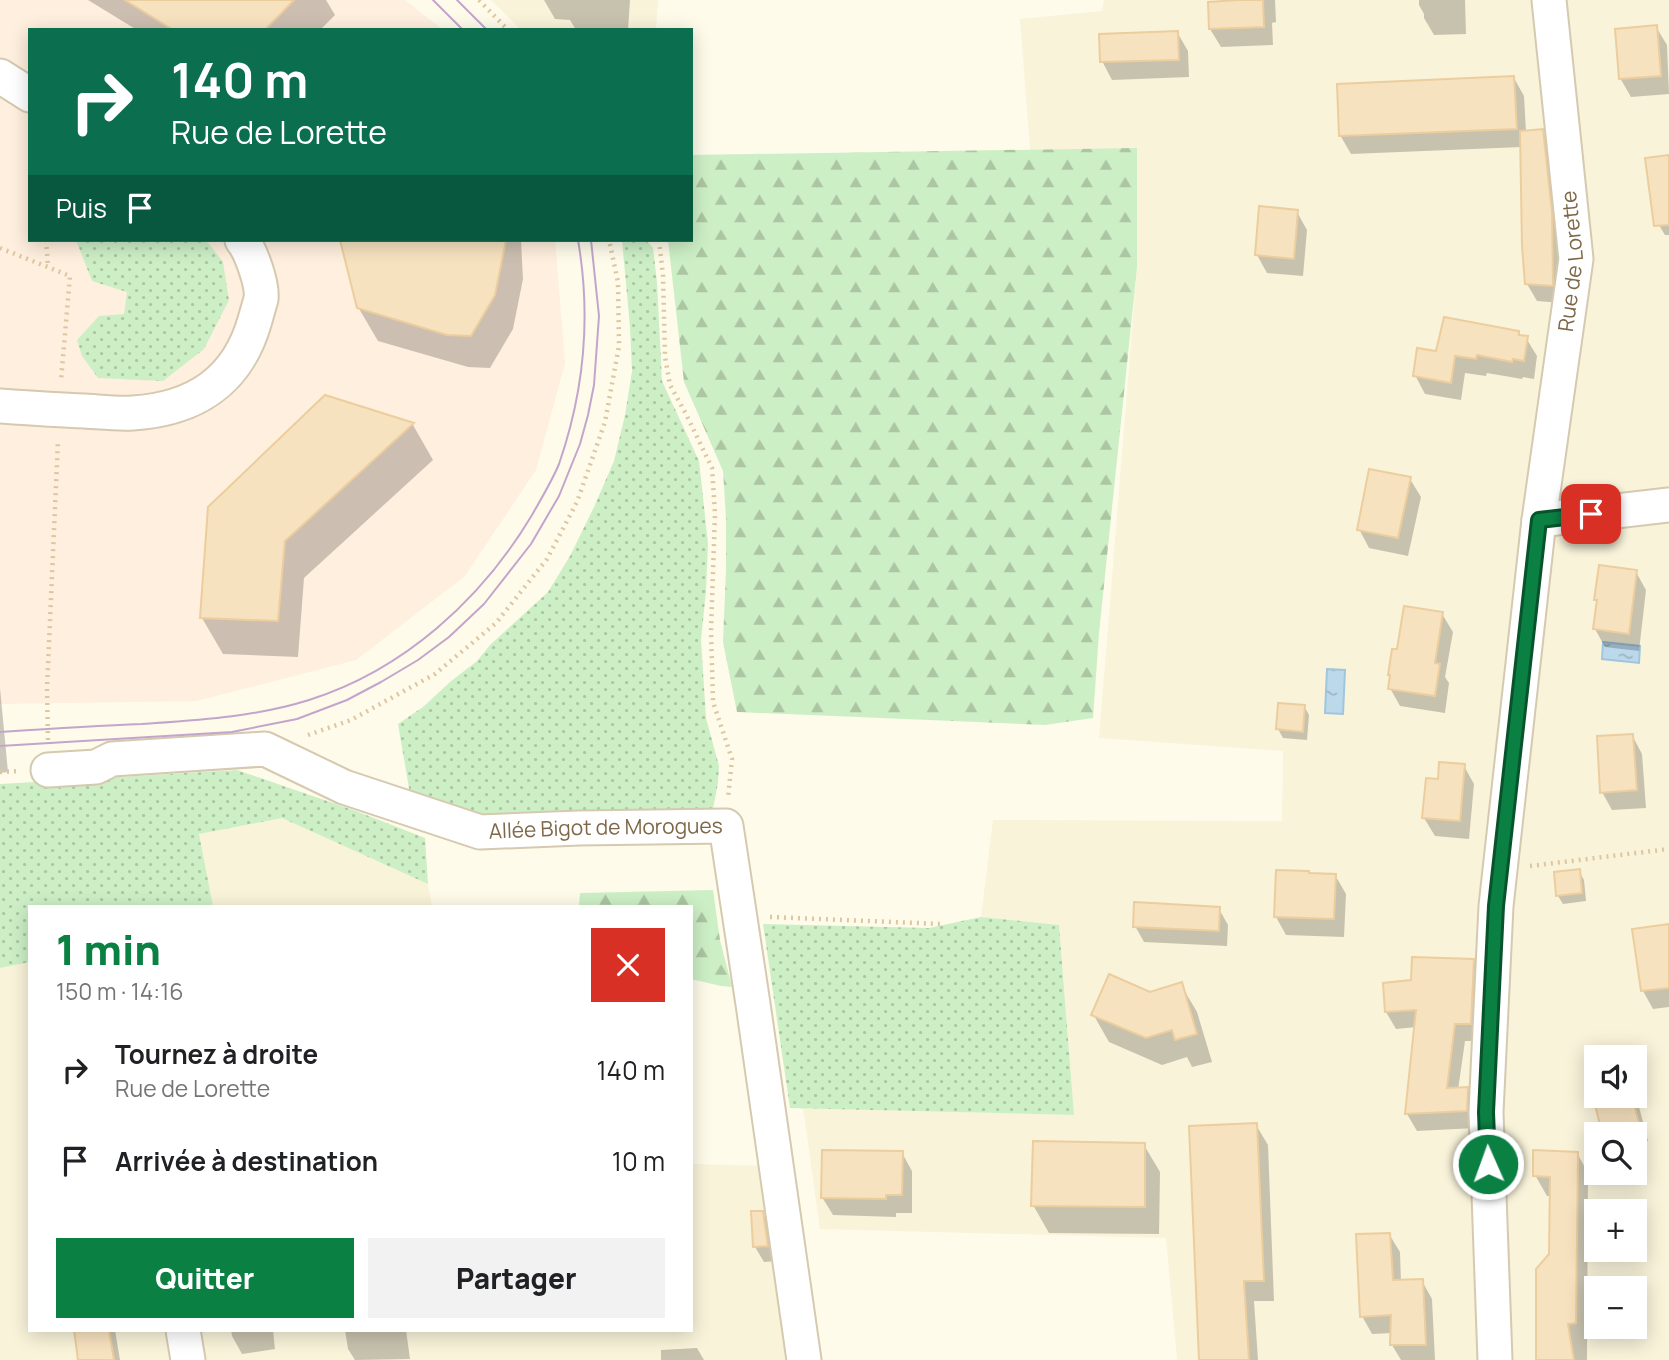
<!DOCTYPE html>
<html lang="fr">
<head>
<meta charset="utf-8">
<style>
  body { margin:0; font-family:Manrope,sans-serif; background:#f2f2f2; color:#202124; height:100vh; display:flex; flex-direction:column; font-size:26px; white-space:nowrap }
  * { box-sizing:border-box; margin:0 }
  p { font-size:23px; color:#757577 }
  .icon { flex:none; width:38px; height:38px; fill:none; stroke:currentColor; stroke-width:2; stroke-linecap:round; stroke-linejoin:round }
  .map { position:relative; flex:1; overflow:hidden }
  .drawer { position:absolute; left:28px; top:905px; width:665px; height:427px; display:flex; flex-direction:column; background:#fff; border-radius:0px; box-shadow:0 4px 18px #0003 }
  .drawer>* { flex:none }
  .banner { position:absolute; left:28px; top:28px; width:665px; height:214px; border-radius:0px; box-shadow:0 4px 18px #0003; background:#0b6e4f; color:#fff; overflow:hidden }
  .fabs { position:absolute; left:1584px; top:1045px; display:grid; gap:14px }
  .fabs a { display:grid; place-items:center; width:63px; height:63px; border-radius:0px; background:#fff; box-shadow:0 4px 18px #0003; font-size:35px }
  .pin { position:absolute; display:grid; place-items:center; width:60px; height:60px; color:#fff; margin:-30px; border-radius:14px; box-shadow:0 4px 10px #0006 }
  .me { position:absolute; width:77px; margin:-38px; rotate:358deg; stroke-linejoin:round; filter:drop-shadow(0 0 5px #0008) }
  .turn { display:flex; align-items:center; gap:24px; height:147px; padding:0 28px; font-size:32px }
  .turn .icon { width:91px; height:91px; stroke-width:2.5 }
  .turn b { display:block; font-size:49px; line-height:60px }
  .then { display:flex; align-items:center; height:66px; padding:0 28px; background:#0003; gap:14px; font-size:26px }
  .round { display:grid; place-items:center; flex:none; width:74px; height:74px; border-radius:0px; background:#f2f2f2 }
  .summary { display:flex; align-items:center; justify-content:space-between; height:119px; padding:0 28px }
  h1 { font-size:42px; font-weight:800; line-height:52px; color:#0b8043 }
  .action { display:flex; gap:14px; margin-top:auto; padding:14px 28px }
  .action a { flex:1; height:80px; border-radius:0px; background:#0b8043; color:#fff; font-size:28px; font-weight:800; line-height:80px; text-align:center }
  .action a+a { background:#f2f2f2; color:#202124 }
  ul { padding:0; list-style:none }
  li { display:flex; align-items:center; gap:21px; height:91px; padding:0 28px }
  li div { flex:1 }
  li b { display:block; font-size:26px }
  li em { font-style:normal }
  .map>svg:first-child { display:block }
  .residential { fill:#f9f3da; fill-rule:evenodd }
  .commercial { fill:#ffefde }
  .grass { fill:url(#grass-dots) }
  .forest { fill:url(#forest-firs) }
  .water { fill:url(#water-ripples); stroke:#a0c6de; stroke-width:2 }
  .shadow { fill:#0003 }
  .building { fill:#f7e2bf; stroke:#eccd9d; stroke-width:2 }
  .lines { fill:none; stroke-linecap:round; stroke-linejoin:round }
  .street-casing { stroke:#d5c9b0; stroke-width:37 }
  .path { stroke:#ddc6a0; stroke-width:4.5; stroke-dasharray:2 5; stroke-linecap:butt }
  .street { stroke:#fff; stroke-width:33 }
  .tram { stroke:#c3a5cc; stroke-width:2 }
  .route-casing { stroke:#07532c; stroke-width:18 }
  .route { stroke:#0b8043; stroke-width:12 }
  .labels { text-anchor:middle; stroke-width:7; stroke-linejoin:round; paint-order:stroke }
  .street-label { font-size:21px; fill:#7e6849; stroke:#fffdf3 }
</style>
</head>
<body>
<div class="map">
<svg width="1669" height="1360" viewBox="0 0 1669 1360">
  <defs>
    <pattern id="grass-dots" width="8" height="8" patternUnits="userSpaceOnUse" patternTransform="scale(1.75)"><rect width="8" height="8" fill="#cdefc6"/><path d="M2 2h.1M6 6h.1" fill="none" stroke="#acc5a3" stroke-width="1.8" stroke-linecap="round"/></pattern>
    <pattern id="forest-firs" width="22" height="20" patternUnits="userSpaceOnUse" patternTransform="scale(1.75)"><rect width="22" height="20" fill="#cdefc6"/><path d="M5 1l3.5 6h-7zM16 11l3.5 6h-7z" fill="#acc5a3"/></pattern>
    <pattern id="water-ripples" width="26" height="14" patternUnits="userSpaceOnUse" patternTransform="scale(1.75)"><rect width="26" height="14" fill="#bbd9eb"/><path d="M2 4q2-2 4 0t4 0M15 11q2-2 4 0t4 0" fill="none" stroke="#9db4c0"/></pattern>
  </defs>
  <rect width="100%" height="100%" fill="#fefbea"/>
  <path class="residential" d="M491,0H658L656,30H521Z
    M1104,0H1669V1360H1177L1166,1238L820,1229L803,1108L1074,1115L1059,925L981,917L993,820L1282,821L1283,751L1099,738L1137,268V149L1030,150L1020,19L1102,11ZM1596,1057H1634V1096H1596ZM1596,1134H1634V1172H1596ZM1596,1211H1634V1250H1596ZM1596,1288H1634V1326H1596Z
    M282,818L428,884L432,906H213L198,834Z
    M30,962V1330H691V1164L769,1166L793,1360H0V968Z"/>
  <path class="commercial" d="M0,0H405L443,30H30V240H555L565,363L536,470L464,577L356,660L196,701L0,704Z"/>
  <path class="grass" d="M76,240H206L223,262L229,300L204,349L163,381L98,378L82,356L77,340L99,316L124,314L127,292L92,281Z
    M622,240H646L653,248L657,282L662,381L699,461L702,488L708,544L706,591L701,640L706,718L719,766L718,783L713,809L488,816L411,800L398,724L423,707L450,682L477,661L490,645L548,592L570,556L594,507L614,461L625,415L632,371L630,327Z
    M237,770L356,811L425,838L428,884L282,818L199,834L213,906H30V962L0,968V784Z
    M981,917L1059,925L1074,1115L790,1108L763,924L929,928Z"/>
  <path class="forest" d="M1137,148V268L1099,633L1093,718L1045,725L737,712L723,642L726,569V519L723,471L684,382L668,240H691V155Z
    M713,890L720,940L732,987L721,986L691,979V906H579L580,893Z"/>
  <path class="water" d="M1603,642L1640,646L1639,663L1602,659Z
    M1327,669L1345,670L1343,714L1325,713Z"/>
  <path class="shadow" d="M88,0H326L335,15L320,30H137Z
    M544,0H630L628,30H576L570,20L555,19Z
    M1230,0H1275L1276,22L1272,23L1273,45L1221,47L1210,29L1230,2Z
    M1419,0H1465L1466,34L1434,35L1424,18V14L1419,5Z
    M1656,27L1667,45L1669,94L1631,97L1620,78Z
    M1177,32L1188,51L1189,77L1112,80L1102,61Z
    M1514,78L1524,96L1526,132L1542,131L1552,148L1561,230L1562,303L1537,301L1527,284L1522,147L1351,154L1340,135Z
    M1669,157V235H1665L1654,217Z
    M1297,212L1307,230L1303,276L1267,273L1257,255Z
    M341,240H521L523,279L513,329L490,368L468,367L378,341L358,307Z
    M1518,333L1520,337L1526,338L1537,356L1534,379L1523,377L1522,379L1487,373L1486,376L1465,373L1461,400L1425,394L1415,375L1438,353Z
    M326,397L413,425L433,460L304,578L298,657L223,654L202,618Z
    M1410,479L1421,497L1408,556L1369,548L1359,529Z
    M1636,572L1646,590L1639,651L1605,647L1595,629L1598,604L1596,600Z
    M1442,614L1453,632L1445,677L1449,683L1445,713L1400,706L1390,688L1398,651Z
    M0,688L8,772L0,773Z
    M1304,706L1309,715L1307,740L1283,738L1278,729Z
    M1632,735L1642,754L1646,808L1612,810L1602,792Z
    M1464,766L1474,784L1469,839L1435,836L1424,818L1440,781Z
    M1579,871L1584,880L1586,901L1563,904L1558,896L1556,874Z
    M1309,875H1335L1346,894L1344,937L1286,935L1276,917Z
    M1219,909L1228,925L1227,946L1144,942L1135,926Z
    M1669,926V1007L1653,1009L1643,991L1634,930Z
    M1473,960L1483,978L1480,1041H1465L1458,1090L1467,1089L1477,1106L1476,1128L1417,1131L1407,1114L1416,1027L1396,1029L1386,1012Z
    M1181,985L1197,1012L1212,1062L1192,1067L1187,1057L1162,1065L1109,1042L1093,1014Z
    M1596,1074V1096H1634V1088L1648,1141L1634,1145V1134H1605L1590,1076Z
    M1256,1125L1268,1145L1274,1301H1254L1258,1360H1201Z
    M1144,1145L1160,1172L1159,1234L1049,1233L1033,1205Z
    M902,1153L912,1171V1213H896V1217L833,1215L822,1197Z
    M1577,1153L1588,1173L1587,1360H1539L1536,1340H1538L1551,1255V1196H1547L1535,1175Z
    M762,1213L771,1228L776,1261L764,1262L755,1247Z
    M1389,1234L1400,1252L1401,1282L1422,1281L1432,1299L1435,1360H1401L1392,1345V1333L1372,1334L1362,1316Z
    M75,1330H115L120,1360H80Z
    M231,1330H273L275,1349L242,1354L232,1336Z
    M345,1330H406L410,1359L355,1360L348,1349Z
    M697,1348L704,1360H661V1350Z"/>
  <path class="building" d="M125,0H294L265,30H173Z
    M1239,0H1263L1264,27L1209,29L1208,2Z
    M1657,25L1661,76L1619,79L1615,29Z
    M1178,31L1179,60L1100,62L1099,34Z
    M1514,76L1517,129L1339,136L1337,84Z
    M1543,129L1552,212L1553,286L1525,284L1522,246L1520,131Z
    M1669,155V225L1654,226L1645,158Z
    M1259,206L1298,210L1294,259L1255,255Z
    M340,240H506L495,295L471,336L447,335L357,308Z
    M1444,317L1519,331V335L1528,336L1524,361L1513,359L1512,362L1477,355L1476,359L1455,356L1451,383L1413,376L1417,348L1436,351Z
    M325,395L414,423L285,541L278,621L200,618L208,507Z
    M1369,469L1411,477L1398,538L1357,530Z
    M1599,565L1637,570L1629,634L1593,629L1597,600H1594Z
    M1404,606L1443,612L1435,663L1440,664L1435,696L1388,689L1390,675H1388L1392,649H1397Z
    M1278,703L1305,705L1303,732L1276,729Z
    M1633,734L1637,790L1600,793L1597,736Z
    M1439,762L1465,764L1460,821L1422,818L1426,778L1438,779Z
    M1580,869L1582,893L1556,896L1554,872Z
    M1276,870L1309,871V873L1336,874L1334,919L1274,917Z
    M1134,902L1220,907L1219,931L1133,927Z
    M1669,924V988L1641,991L1632,929Z
    M1412,957L1474,959L1471,1024H1455L1447,1088L1468,1087L1467,1111L1405,1114L1416,1010L1385,1012L1383,983L1411,980Z
    M1109,974L1150,992L1182,982L1197,1034L1175,1040L1172,1030L1146,1038L1091,1015Z
    M1593,1096H1632L1639,1123L1602,1133Z
    M1257,1123L1264,1281H1244L1249,1360H1199L1189,1126Z
    M1033,1141L1145,1143V1207L1031,1206Z
    M822,1150L903,1151L902,1195H886V1199L821,1198Z
    M1533,1150L1578,1152L1576,1323L1568,1324L1574,1360H1536V1269L1549,1254L1550,1177L1533,1176Z
    M751,1211H763L768,1246L753,1247Z
    M1390,1233L1393,1280L1423,1279L1426,1345H1390L1391,1315L1360,1317L1356,1234Z
    M74,1330H109L114,1360H78Z"/>
  <g class="lines">
    <defs>
      <g id="street">
        <path d="M0,76L30,95"/>
        <path d="M0,406C28,408 57,410 85,411C101,412 118,414 133,413C195,409 238,381 255,320C257,313 259,306 261,299C263,285 251,251 242,240"/>
        <path d="M1539,520L1669,505"/>
        <path id="s1" d="M48,770L96,767L112,759L265,749L344,787L480,832L579,828L726,826L753,1004L804,1360"/>
        <path d="M183,1330L188,1360"/>
        <path id="s2" d="M1495,1360L1486,1112L1496,906L1539,520L1576,259L1549,0"/>
      </g>
    </defs>
    <use href="#street" class="street-casing"/>
    <path class="path" d="M479,0L508,30
      M46,240L48,267
      M659,240L663,276L665,357L670,385L686,414L712,468L715,514L711,631L713,702L732,759L728,798
      M0,248L70,276L61,380
      M308,735L351,720L435,674L496,623L547,559L577,502L605,422L619,346L618,282L609,240
      M48,740L47,688L58,441
      M0,772L20,771
      M1530,866L1669,849
      M770,917L941,924"/>
    <use href="#street" class="street"/>
    <path class="tram" d="M433,0L463,30
      M457,0L487,30
      M0,732C47,729 95,726 142,724C199,720 255,717 309,700C404,670 482,599 532,515C541,499 552,481 559,464C584,392 591,315 578,240
      M0,746L232,732L297,719L347,700L381,682L418,660L449,637L484,604L531,544L559,496L580,444L588,415L594,385L599,316L591,240"/>
  </g>
  <g class="lines">
    <defs>
      <path id="route" d="M1488,1164L1486,1112L1496,906L1539,520L1591,514"/>
    </defs>
    <use href="#route" class="route-casing"/>
    <use href="#route" class="route"/>
  </g>
  <g class="labels">
    <g class="street-label">
      <text dy="7" stroke="none"><textPath href="#s2" startOffset="1104">Rue de Lorette</textPath></text>
      <text dy="7" stroke="none"><textPath href="#s1" startOffset="576">Allée Bigot de Morogues</textPath></text>
    </g>
  </g>
</svg>
<div class="fabs">
<a><svg class="icon" aria-label="sound" viewBox="0 0 24 24"><path d="M4 9h4l5-4v14l-5-4H4zM17 9q2 3 0 6"/></svg></a>
<a><svg class="icon" aria-label="search" viewBox="0 0 24 24"><circle cx="10" cy="10" r="6"/><path d="M15 15l6 6"/></svg></a>
<a>+</a>
<a>−</a>
</div>
<div class="pin" style="left:1591px;top:514px;background:#d93025"><svg class="icon" aria-label="arrive" viewBox="0 0 24 24"><path d="M6 21V4h12l-3 4 3 4H6"/></svg></div>
<svg class="me" style="left:1488px;top:1164px" viewBox="-20 -20 40 40"><circle r="17" fill="#0b8043" stroke="#fff" stroke-width="3"/><path d="M0-11L8 9 0 5-8 9z" fill="#fff"/></svg>
<div class="banner">
<div class="turn"><svg class="icon" aria-label="right" viewBox="0 0 24 24"><path d="M7 20v-9h11M14 6l5 5-5 5"/></svg><div><b>140 m</b>Rue de Lorette</div></div>
<div class="then">Puis<svg class="icon" aria-label="arrive" viewBox="0 0 24 24"><path d="M6 21V4h12l-3 4 3 4H6"/></svg></div>
</div>
<section class="drawer">
<div class="summary"><div><h1>1 min</h1><p>150 m · 14:16</p></div><a class="round" style="background:#d93025;color:#fff"><svg class="icon" aria-label="close" viewBox="0 0 24 24"><path d="M6 6l12 12M18 6L6 18"/></svg></a></div>
<ul>
<li><svg class="icon" aria-label="right" viewBox="0 0 24 24"><path d="M7 20v-9h11M14 6l5 5-5 5"/></svg><div><b>Tournez à droite</b><p>Rue de Lorette</p></div><em>140 m</em></li>
<li><svg class="icon" aria-label="arrive" viewBox="0 0 24 24"><path d="M6 21V4h12l-3 4 3 4H6"/></svg><div><b>Arrivée à destination</b></div><em>10 m</em></li>
</ul>
<div class="action"><a>Quitter</a><a>Partager</a></div>
</section>
</div>
</body>
</html>
